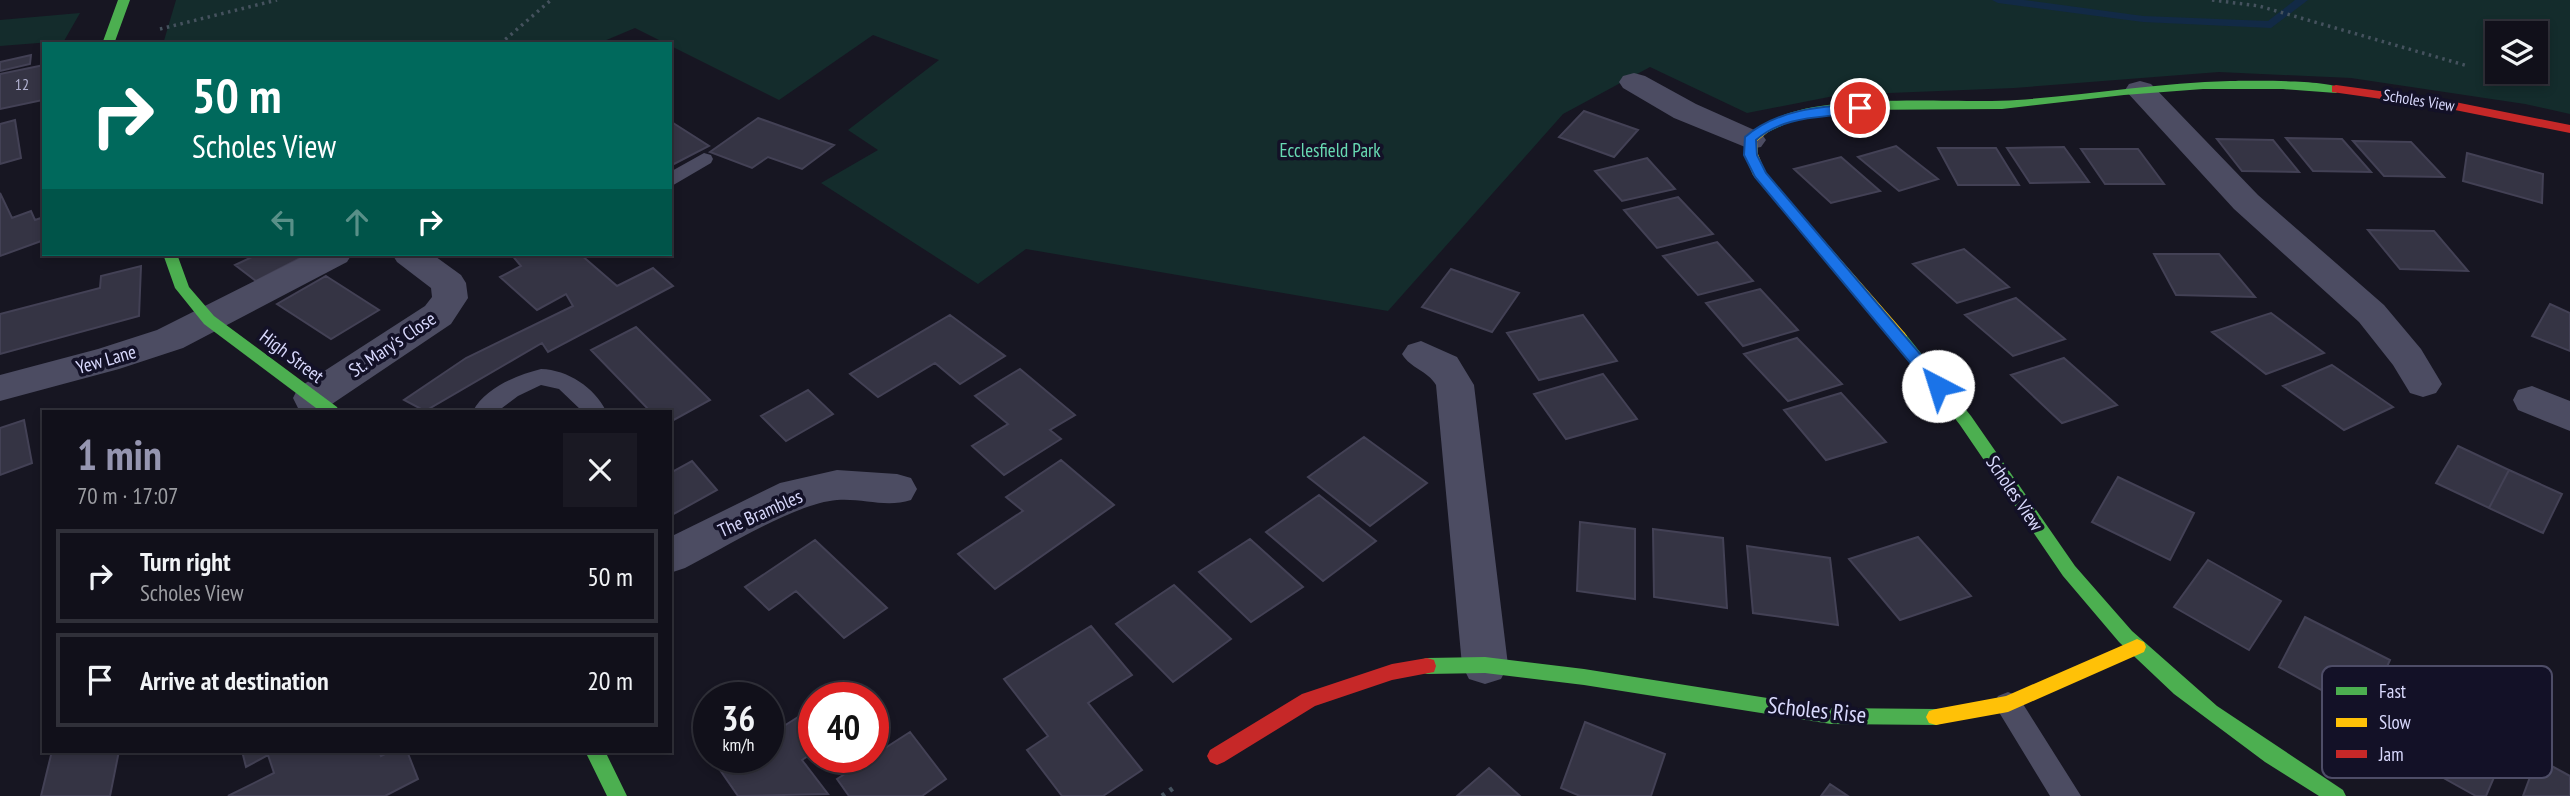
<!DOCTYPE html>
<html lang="en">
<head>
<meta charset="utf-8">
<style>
  body { margin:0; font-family:"PT Sans Narrow",sans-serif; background:#1a1923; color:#f1f3f6; height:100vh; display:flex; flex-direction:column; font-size:26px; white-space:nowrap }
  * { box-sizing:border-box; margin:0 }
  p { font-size:23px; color:#9c9da2 }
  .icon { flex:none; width:38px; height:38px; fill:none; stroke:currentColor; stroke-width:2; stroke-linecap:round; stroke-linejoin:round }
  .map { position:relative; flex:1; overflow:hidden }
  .details { position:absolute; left:42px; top:410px; width:630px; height:343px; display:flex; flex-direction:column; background:#11101a; border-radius:0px; box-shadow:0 4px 10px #0003,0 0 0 2px #303039 }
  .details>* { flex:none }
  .top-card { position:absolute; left:42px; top:42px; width:630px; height:214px; border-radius:0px; box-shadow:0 4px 10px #0003,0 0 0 2px #303039; background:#00695c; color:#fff; overflow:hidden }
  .buttons { position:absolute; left:2485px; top:21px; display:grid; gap:14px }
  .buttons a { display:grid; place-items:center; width:63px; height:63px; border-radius:0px; background:#11101a; box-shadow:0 4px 10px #0003,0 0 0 2px #303039; font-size:35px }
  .speed { position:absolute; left:693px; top:682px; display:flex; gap:14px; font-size:35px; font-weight:700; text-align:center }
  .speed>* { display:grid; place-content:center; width:91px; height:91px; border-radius:50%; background:#11101a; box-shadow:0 4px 10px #0003,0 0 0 2px #303039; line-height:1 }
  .speed small { font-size:18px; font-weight:400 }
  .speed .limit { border:10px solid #d22; background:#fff; color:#111 }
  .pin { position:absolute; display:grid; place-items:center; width:60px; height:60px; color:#fff; margin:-30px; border:4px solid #fff; border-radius:50%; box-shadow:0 2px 7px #0007 }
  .me { position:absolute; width:77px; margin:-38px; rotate:320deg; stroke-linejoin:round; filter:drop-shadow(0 0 5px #0008) }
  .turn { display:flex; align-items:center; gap:24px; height:147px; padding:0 35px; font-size:32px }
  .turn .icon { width:91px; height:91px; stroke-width:2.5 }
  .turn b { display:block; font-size:49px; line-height:60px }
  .lanes { display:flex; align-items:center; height:66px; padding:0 35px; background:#0003; justify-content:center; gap:35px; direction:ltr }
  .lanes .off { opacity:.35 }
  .round { display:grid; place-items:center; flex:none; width:74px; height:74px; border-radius:0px; background:#1a1923 }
  .overview { display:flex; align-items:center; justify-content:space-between; height:119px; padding:0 35px }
  h1 { font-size:42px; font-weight:700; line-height:52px; color:#9595b0 }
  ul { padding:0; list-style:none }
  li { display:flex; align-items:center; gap:21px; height:94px; margin:0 14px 10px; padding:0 21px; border:4px solid #303039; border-radius:0px }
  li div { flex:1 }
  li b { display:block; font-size:26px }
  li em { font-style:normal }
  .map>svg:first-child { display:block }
  .green { fill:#142c2c; fill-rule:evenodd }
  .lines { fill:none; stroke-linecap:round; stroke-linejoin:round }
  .stream { fill:#122a46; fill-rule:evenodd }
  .building { fill:#353444; stroke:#434155; stroke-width:2 }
  .path-far1 { stroke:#45525e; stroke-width:3.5; stroke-dasharray:2.5 4.5; stroke-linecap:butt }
  .path { stroke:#45525e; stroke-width:5; stroke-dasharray:3.5 6; stroke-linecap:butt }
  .lane { fill:#4c4c62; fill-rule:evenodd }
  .street { fill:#4c4c62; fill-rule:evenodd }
  .fast { fill:#4caf50; fill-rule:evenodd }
  .slow { fill:#ffc107; fill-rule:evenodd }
  .jam { fill:#c62828; fill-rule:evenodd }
  .route { fill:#1a73e8; stroke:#114b97; stroke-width:2 }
  .labels { text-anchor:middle; stroke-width:7; stroke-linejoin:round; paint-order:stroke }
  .number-label { font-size:16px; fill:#b0b0cf }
  .far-street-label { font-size:16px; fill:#d9d9fd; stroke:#131127 }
  .park-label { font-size:19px; fill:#68dab3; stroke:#131127 }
  .street-label { font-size:19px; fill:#d9d9fd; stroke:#131127 }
  .near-street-label { font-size:23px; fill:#d9d9fd; stroke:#131127 }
  .key { fill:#131127; stroke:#4e4d67; stroke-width:2 }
  .key-label { font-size:19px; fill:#d9d9fd }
</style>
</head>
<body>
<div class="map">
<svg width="2570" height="796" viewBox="0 0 2570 796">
  <rect width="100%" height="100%" fill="#171622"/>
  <path class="green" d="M176,0H2570V114L2525,104L2351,78L2219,72L2014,88L1839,95L1747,113L1650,67L1563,114L1388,311L1026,249L978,284L821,183L878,150L848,130L939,60L873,35L779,100L635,28L597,44H163ZM2497,33H2536V72H2497Z
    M80,13L64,41L0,46V20Z"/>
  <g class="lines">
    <path class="stream" d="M1992,0H2024L2143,16L2268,21L2295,0H2308L2271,28L2143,22L1998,3Z"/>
  </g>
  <path class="building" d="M31,55L30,64L0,71V62Z
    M44,65L43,100L0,109V74Z
    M1584,111L1638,130L1614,157L1559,137Z
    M758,118L834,145L802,169L768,157L752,168L710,152Z
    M15,120L21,158L0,164V124Z
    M670,121L709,146L670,166Z
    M2286,138L2342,139L2371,172L2313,171Z
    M2217,139L2273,140L2299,172L2242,171Z
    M2353,141L2411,142L2444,177L2384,176Z
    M1896,146L1938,179L1899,191L1858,157Z
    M2064,147L2089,182L2030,183L2007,148Z
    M1938,148H1996L2019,185H1958Z
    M2081,149H2138L2164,184H2105Z
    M2467,153L2543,174L2542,203L2463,181Z
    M1841,157L1880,191L1831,203L1794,169Z
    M1647,158L1675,189L1622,201L1595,171Z
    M0,193L12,218L31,211L35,220L44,217V240L0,256Z
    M1678,197L1713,234L1657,248L1624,210Z
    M2368,230L2434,231L2468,271L2400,269Z
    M1717,242L1753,281L1698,295L1663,256Z
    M1964,249L2009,287L1957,303L1913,264Z
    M243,254H308L256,281L235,265L250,258Z
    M511,254H580L617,286L653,268L673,286L548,352L542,343L425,411L404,400L466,358L573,306L566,294L537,310L500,277L521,266Z
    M2154,254H2219L2255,297L2176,295Z
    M141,266L139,316L0,354V314L100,288L101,276Z
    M1451,269L1519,293L1492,332L1422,307Z
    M326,276L379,310L331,339L277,304Z
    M1760,289L1798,330L1743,346L1706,303Z
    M2016,298L2065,339L2013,356L1965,315Z
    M2550,304L2570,313V351L2532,336Z
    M2271,313L2324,353L2266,374L2212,332Z
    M950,315L1005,356L960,384L935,363L878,397L850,374Z
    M1583,315L1617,361L1539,380L1507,333Z
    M636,327L710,400L670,422V411H650L591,350Z
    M1797,338L1842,384L1788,401L1744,354Z
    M2064,358L2117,405L2062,423L2011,375Z
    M2332,365L2393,407L2344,430L2283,386Z
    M1020,369L1075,415L1050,430L1061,439L1004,475L972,446L1008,424L975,396Z
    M1603,374L1637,419L1566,439L1534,394Z
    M808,390L833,414L786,441L761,416Z
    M1841,393L1886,442L1826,460L1784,410Z
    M24,420L32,463L0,475V428Z
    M1364,437L1427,483L1370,526L1308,477Z
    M2458,446L2509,470L2489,508L2436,483Z
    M1061,460L1114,505L995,589L958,554L1023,511L1006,497Z
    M692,461L717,490L670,516V473Z
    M2509,470L2562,494L2543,533L2489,508Z
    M2118,477L2194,513L2170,560L2092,522Z
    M1319,495L1376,541L1323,581L1266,532Z
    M1580,522L1635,529V599L1577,591Z
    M1653,529L1723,538L1727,608L1654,597Z
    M1918,537L1971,596L1900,620L1849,559Z
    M1250,539L1303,587L1251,622L1199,572Z
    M815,540L887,608L844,638L796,591L769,610L745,587Z
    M1747,546L1830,558L1838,625L1753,613Z
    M2208,560L2281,601L2249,650L2174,607Z
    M1174,585L1231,639L1173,682L1116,624Z
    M2305,617L2390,660L2366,714L2279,667Z
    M1091,626L1132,675L1088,703L1142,770L1103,796H1062L1027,750L1048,736L1004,679Z
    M2402,691L2507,747L2486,796H2476L2377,741Z
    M814,707V752L802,760L828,794L738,796L718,767L734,758H768V736Z
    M1585,722L1665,754L1651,796H1580L1561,788Z
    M910,732L946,779L922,796H849L837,779Z
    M52,751H119L110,796H41Z
    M242,751H379L381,756L391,751H407L418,779L385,796H228L274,773L268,755L246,767Z
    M2537,758L2570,776V796H2523Z
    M1489,768L1520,796H1457Z
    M1830,784L1848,796H1821Z"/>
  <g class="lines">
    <path class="path-far1" d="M2212,0L2259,6L2468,66
      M160,29L277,0
      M500,44L551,0"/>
    <path class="path" d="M1162,796L1176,786"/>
    <path class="lane" d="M704,153L711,155L713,159L711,163L670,187V172Z
      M541,369C568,370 594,387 606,411H582L559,389L541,385L518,396L498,411H473C485,388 517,375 541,369Z
      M2008,692L2018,696L2081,796H2050L1994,704L1998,696Z"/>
    <path class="street" d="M1634,73L1645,76L1696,104L1761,133L1766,140L1761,147L1750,149L1674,118L1623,88L1619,82L1623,76Z
      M2140,81L2151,84L2258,195L2384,305L2421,349L2442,384L2436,393L2423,397L2410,393L2393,365L2359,322L2234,209L2125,90L2129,84Z
      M308,254H352L347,262L183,348L119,369L0,401V375L98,349L157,330Z
      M392,254H432L461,275L466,283L468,298L451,324L326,408L313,411L298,408L293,398L298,388L425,306L432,297L431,288L397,262Z
      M1421,341L1457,357L1474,385L1508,665L1501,679L1485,684L1469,679L1462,665L1436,385C1427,370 1411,369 1402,354L1408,345Z
      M2532,386L2570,401V431L2518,410L2513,400L2518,390Z
      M837,470L897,474L911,478L917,489L911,500C886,508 863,498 837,500C796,503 724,548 685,568L670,573V537L780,483Z"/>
    <path class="fast" d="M118,0H130L114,44H102Z
      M2230,81C2251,81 2328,79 2342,89L2336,93L2283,89H2203L2124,95L2002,109L1848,110L1794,120L1766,133L1760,129C1803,88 1957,105 2017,100C2089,95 2157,83 2230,81Z
      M163,254H177L189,287L214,316L337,407L339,411H320L204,324L175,288Z
      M1899,331L1904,332L1971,416L2075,566L2132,631L2217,706L2343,790L2346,796H2319L2265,762L2174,694L2119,642L2063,576L1960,425L1894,340L1891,336Z
      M1485,657L1584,669L1831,708L1936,709L1943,711L1946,717L1943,723L1936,725L1831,724L1584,685L1485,673L1427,674L1420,672L1418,666L1420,660L1427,658Z
      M585,751H605L627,796H607Z"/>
    <path class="slow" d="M1766,125L1772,129L1757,141L1758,154L1766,174L1904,332L1907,336L1904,340H1894L1753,175L1744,154V140Z
      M2137,639L2144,642L2146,647L2144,652L2008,712L1936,725L1929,723L1926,717L1929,711L1936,709L2006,696Z"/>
    <path class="jam" d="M2336,85L2445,100L2570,125V133L2445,108L2332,92V86Z
      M1427,658L1434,660L1436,666L1434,672L1392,680L1315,706L1224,762L1217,765L1210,762L1207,756L1210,750L1302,694L1392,664Z"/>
  </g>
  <path class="route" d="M1860,104L1864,105V111C1826,119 1787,113 1756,140L1757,155L1766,173L1944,382L1946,386L1944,390H1933L1755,177L1744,155L1745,137C1776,110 1820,106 1860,104Z"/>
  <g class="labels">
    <g class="number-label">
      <text x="22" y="90">12</text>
    </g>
    <g class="far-street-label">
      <text transform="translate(2419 100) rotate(9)" y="6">Scholes View</text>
    </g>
    <g class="park-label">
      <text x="1330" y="157">Ecclesfield Park</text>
    </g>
    <g class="street-label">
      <text transform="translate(392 344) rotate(-34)" y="7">St. Mary's Close</text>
      <text transform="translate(292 356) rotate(37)" y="7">High Street</text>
      <text transform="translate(106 359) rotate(-16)" y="7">Yew Lane</text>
      <text transform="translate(2015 493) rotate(56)" y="7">Scholes View</text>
      <text transform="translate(760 513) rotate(-24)" y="7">The Brambles</text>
    </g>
    <g class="near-street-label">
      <text transform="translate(1817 710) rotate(6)" y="8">Scholes Rise</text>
    </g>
  </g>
  <rect x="2322" y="666" width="230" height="112" rx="10" class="key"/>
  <rect x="2336" y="687" width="31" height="8" fill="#4caf50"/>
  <rect x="2336" y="718" width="31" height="9" fill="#ffc107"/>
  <rect x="2336" y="750" width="31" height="8" fill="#c62828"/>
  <g class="key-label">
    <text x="2379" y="698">Fast</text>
    <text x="2379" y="729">Slow</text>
    <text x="2379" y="761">Jam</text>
  </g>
</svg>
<div class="buttons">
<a><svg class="icon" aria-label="layers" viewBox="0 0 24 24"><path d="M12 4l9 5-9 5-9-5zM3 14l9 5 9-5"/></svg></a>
</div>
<div class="speed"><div>36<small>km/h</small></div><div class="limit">40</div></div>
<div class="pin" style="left:1860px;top:108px;background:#d93025"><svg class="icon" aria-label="arrive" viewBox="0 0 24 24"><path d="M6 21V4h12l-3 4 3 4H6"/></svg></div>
<svg class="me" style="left:1938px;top:386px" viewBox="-20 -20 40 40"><circle r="19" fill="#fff"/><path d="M0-13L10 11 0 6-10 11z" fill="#1a73e8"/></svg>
<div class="top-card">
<div class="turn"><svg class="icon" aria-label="right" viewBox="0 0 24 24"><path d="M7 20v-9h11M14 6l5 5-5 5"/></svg><div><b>50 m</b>Scholes View</div></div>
<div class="lanes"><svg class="icon off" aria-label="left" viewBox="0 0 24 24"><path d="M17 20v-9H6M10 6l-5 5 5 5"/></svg><svg class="icon off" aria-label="ahead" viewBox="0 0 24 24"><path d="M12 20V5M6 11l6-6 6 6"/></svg><svg class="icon" aria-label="right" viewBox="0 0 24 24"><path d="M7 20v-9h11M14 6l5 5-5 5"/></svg></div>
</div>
<section class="details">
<div class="overview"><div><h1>1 min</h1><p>70 m · 17:07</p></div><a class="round"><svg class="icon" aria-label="close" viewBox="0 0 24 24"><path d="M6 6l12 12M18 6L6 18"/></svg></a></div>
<ul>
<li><svg class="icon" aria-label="right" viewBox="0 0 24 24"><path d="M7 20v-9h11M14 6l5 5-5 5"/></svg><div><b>Turn right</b><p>Scholes View</p></div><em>50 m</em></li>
<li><svg class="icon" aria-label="arrive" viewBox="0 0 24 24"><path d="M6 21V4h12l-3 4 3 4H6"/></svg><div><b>Arrive at destination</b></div><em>20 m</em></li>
</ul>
</section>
</div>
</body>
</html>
